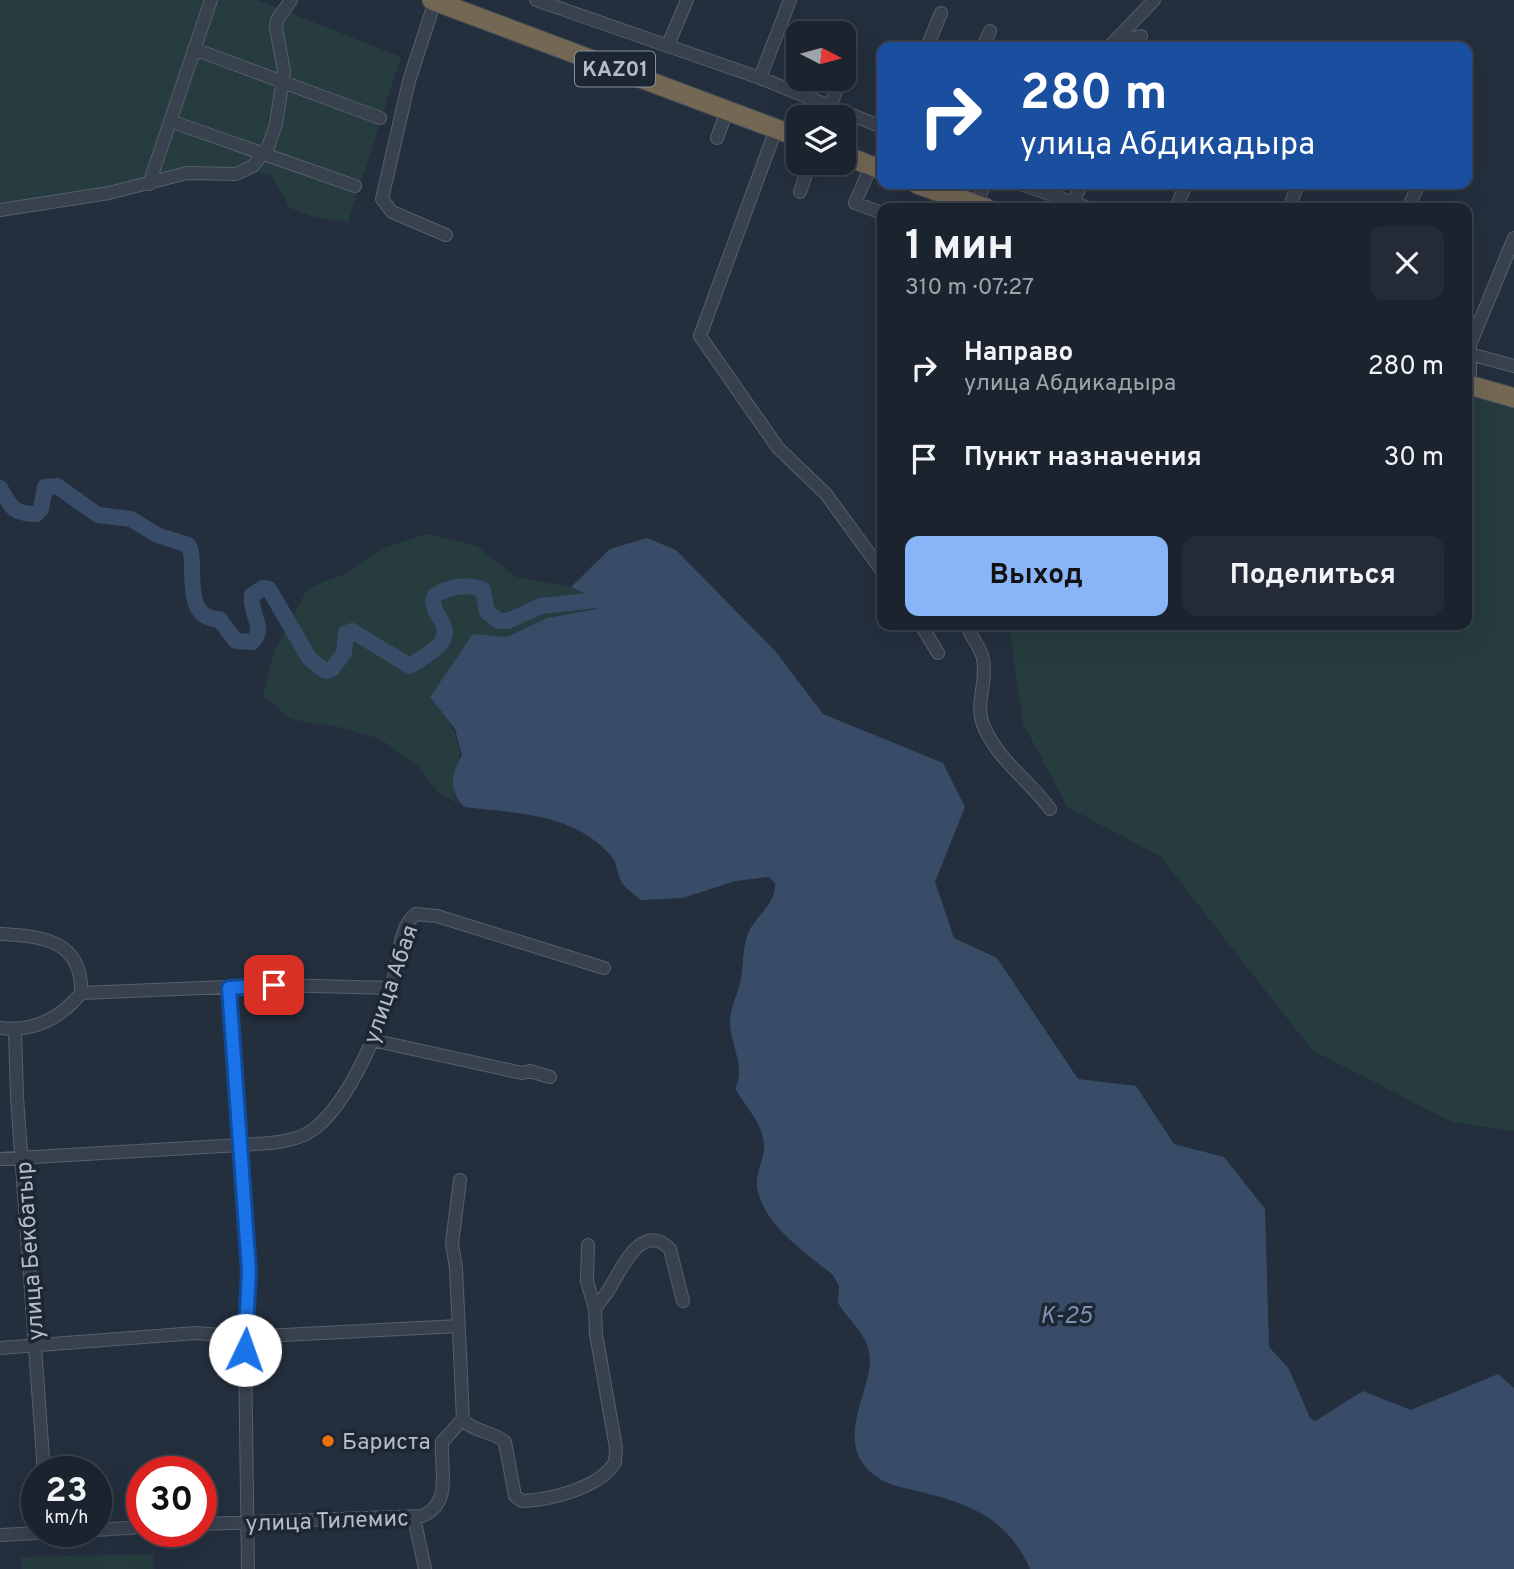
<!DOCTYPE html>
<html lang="ru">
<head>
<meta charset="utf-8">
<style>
  body { margin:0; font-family:Overpass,sans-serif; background:#242b36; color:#f1f3f6; height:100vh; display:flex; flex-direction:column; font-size:26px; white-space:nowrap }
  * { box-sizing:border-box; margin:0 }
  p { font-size:23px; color:#a0a4aa }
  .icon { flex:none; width:38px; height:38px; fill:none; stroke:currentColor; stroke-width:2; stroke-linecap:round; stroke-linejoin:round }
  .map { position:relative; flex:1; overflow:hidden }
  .side { position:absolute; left:877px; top:203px; width:595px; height:427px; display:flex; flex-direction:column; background:#1b232e; border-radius:14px; box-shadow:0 7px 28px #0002,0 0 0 2px #39404a }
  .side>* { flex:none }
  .banner { position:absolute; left:877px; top:42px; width:595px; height:147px; border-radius:14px; box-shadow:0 7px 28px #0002,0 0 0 2px #39404a; background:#1a4fa0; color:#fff; overflow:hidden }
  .needle { width:46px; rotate:96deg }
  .controls { position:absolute; left:786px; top:21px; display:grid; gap:14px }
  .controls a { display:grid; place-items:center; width:70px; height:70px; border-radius:14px; background:#1b232e; box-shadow:0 7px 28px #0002,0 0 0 2px #39404a; font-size:35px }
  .speed { position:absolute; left:21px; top:1456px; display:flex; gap:14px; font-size:35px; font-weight:700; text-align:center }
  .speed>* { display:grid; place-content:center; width:91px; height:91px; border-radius:50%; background:#1b232e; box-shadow:0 7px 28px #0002,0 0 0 2px #39404a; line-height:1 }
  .speed small { font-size:18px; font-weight:400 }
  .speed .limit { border:10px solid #d22; background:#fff; color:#111 }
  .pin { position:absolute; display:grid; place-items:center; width:60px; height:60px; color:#fff; margin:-30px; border-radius:14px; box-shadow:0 4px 10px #0006 }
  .me { position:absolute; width:77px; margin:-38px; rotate:3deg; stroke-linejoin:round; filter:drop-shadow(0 0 5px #0008) }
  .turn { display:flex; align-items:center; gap:24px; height:147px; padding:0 28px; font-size:32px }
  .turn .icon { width:91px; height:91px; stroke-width:2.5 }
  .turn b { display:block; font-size:49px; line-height:60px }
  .round { display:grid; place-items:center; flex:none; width:74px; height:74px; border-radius:14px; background:#242b36 }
  .summary { display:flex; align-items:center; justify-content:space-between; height:119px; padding:0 28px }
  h1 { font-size:42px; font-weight:700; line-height:52px }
  .cta { display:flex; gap:14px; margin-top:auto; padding:14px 28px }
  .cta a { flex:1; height:80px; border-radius:14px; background:#8ab4f8; color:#111; font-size:28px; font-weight:700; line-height:80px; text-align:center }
  .cta a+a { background:#242b36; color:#f1f3f6 }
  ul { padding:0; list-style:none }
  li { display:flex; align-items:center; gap:21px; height:91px; padding:0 28px }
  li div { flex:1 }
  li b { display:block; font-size:26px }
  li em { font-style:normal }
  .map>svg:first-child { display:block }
  .green { fill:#263c3f }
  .water { fill:#394c67 }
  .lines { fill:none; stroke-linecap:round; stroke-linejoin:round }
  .river { stroke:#394c67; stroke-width:16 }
  .minor-casing { stroke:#565f6c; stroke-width:14 }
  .highway-casing { stroke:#434c59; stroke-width:21 }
  .minor { stroke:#38414e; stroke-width:12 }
  .highway { stroke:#746855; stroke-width:19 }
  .route-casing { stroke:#114b97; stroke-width:18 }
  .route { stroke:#1a73e8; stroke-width:12 }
  .food-dot { fill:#e8710a; stroke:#1d2633; stroke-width:2.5 }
  .labels { text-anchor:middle; stroke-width:7; stroke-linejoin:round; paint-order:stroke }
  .shield { fill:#1d2633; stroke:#878f9c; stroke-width:2 }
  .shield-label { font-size:21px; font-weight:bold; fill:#b4bcc9 }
  .street-label { font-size:23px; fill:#b4bcc9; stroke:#1d2633 }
  .poi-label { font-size:23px; fill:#b4bcc9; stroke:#1d2633; text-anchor:start }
  .water-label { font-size:24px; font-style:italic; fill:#7c92b1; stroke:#1d2633 }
</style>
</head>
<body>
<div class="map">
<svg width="1514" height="1569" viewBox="0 0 1514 1569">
  <rect width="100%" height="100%" fill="#242f3e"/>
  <path class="green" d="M0,0H258L401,57L348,222L315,217L290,208L272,176L245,169L99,188L0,205Z
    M1467,394L1514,410V1131L1452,1122L1312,1050L1160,856L1067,807L1023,723L1010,634L1013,625H1466Z
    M427,534L477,546L516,577L571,587L616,605L547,618L507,637L453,665L430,697C463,739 464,744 454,796L464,807L438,792L416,764L380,739L338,727L290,719L263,695L275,650L308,588L345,574L382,549Z
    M153,1554L154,1569H22L21,1557Z"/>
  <path class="water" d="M647,538L676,550L776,652L823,714L943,763L965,807L935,882L954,938L997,958L1078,1079L1136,1086L1174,1144L1224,1157L1265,1209L1269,1347L1289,1369L1310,1418L1315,1421L1363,1391L1411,1410L1498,1374L1514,1388V1569H1030C1009,1520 971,1504 922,1492C900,1487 879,1484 865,1466C840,1436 868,1394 870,1363C871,1336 850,1323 838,1303L839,1286L833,1275C807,1253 767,1228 758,1192C753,1174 765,1161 764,1145C763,1122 745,1107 735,1088C747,1067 729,1043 730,1020C731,1006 737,996 740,983C744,966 742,944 750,929C759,914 777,901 775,883L769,877L735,881L683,898L641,900C635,894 625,889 621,881C617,873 617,862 611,856C575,813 515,813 464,807C448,789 451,775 462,755L455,729L430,697L473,634L507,637L547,618L614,606L571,587L610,549Z"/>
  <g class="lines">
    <path class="river" d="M0,488C10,505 12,514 36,514L41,509L45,487L57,486L98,515L131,519L157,535L188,545C199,557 179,620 219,619L236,641L252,642C267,628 249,614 252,595L263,588L269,589L309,658L325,671L332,669L344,653L346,633L352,631L410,666C423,656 450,646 444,627C441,618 434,612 433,602L435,595C450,587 467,583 483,590L487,612L499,621H508L541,606L597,600L634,612"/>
    <defs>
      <path id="minor" d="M536,0L760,78L882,127
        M435,1L409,81L382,199L392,212L446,235
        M668,45L687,0
        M1111,45L1141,36
        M927,47L941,13
        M983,47L990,31
        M1109,47L1154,0
        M194,49L380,118
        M760,78L790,0
        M830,106L841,79
        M170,121L355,186
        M776,129L700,336L778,448L826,494L882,571
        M717,138L727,111
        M871,166L855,203L882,213
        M149,184L211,0
        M1021,184L1089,208
        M800,192L810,163
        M976,204L985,184
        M1072,208L1081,184
        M1176,208L1186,184
        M1289,208L1298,184
        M1408,208L1419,184
        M0,210L109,193L187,173L236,174L253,166L268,147L276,124L284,71L276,28L277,20L291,0
        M1466,353L1514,366
        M1470,385V345L1514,238
        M921,625L938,653
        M967,625C970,637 981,647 983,659C988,684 973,705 985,729C1000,762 1030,781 1050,809
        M0,934C42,936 83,940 81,993
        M229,988L249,1271L245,1350L248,1569
        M0,1028C34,1032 60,1019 81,993L274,985L392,988
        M15,1030L17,1097L44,1472
        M372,1040L522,1073L530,1071L550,1077
        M0,1159L240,1145C264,1143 294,1144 314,1129C350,1102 386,1017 395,973C399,955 400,925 416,914L437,916L604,968
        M460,1180L452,1243L456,1268L463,1419C472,1432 493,1431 505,1442L515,1496L522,1501C550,1500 600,1488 615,1462L616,1448L596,1334L595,1309L587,1281L588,1245
        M595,1309C600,1301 607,1294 611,1286C622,1267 643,1221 670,1249L683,1301
        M0,1348L196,1333L246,1337L459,1326
        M414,1518L425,1569
        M201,1524L422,1516C453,1503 440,1469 442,1442L463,1419
        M96,1530L142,1527
        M0,1535L71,1531"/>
      <path id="highway" d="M432,0L798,137
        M844,155L882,170
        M917,184L986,208
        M1466,384L1514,398"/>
    </defs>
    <use href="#minor" class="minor-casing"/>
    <use href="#highway" class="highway-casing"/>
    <use href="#minor" class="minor"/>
    <use href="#highway" class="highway"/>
  </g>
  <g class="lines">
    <defs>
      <path id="route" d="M245,1350L249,1271L229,988L274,985"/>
    </defs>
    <use href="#route" class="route-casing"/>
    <use href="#route" class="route"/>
  </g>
  <circle class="food-dot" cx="328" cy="1441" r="7"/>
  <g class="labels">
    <rect class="shield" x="575" y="51.5" width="80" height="35" rx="5"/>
    <g class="shield-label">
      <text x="615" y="76">KАZ01</text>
    </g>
    <g class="street-label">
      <text transform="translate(390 984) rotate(-71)" y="8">улица Абая</text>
      <text transform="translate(29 1251) rotate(-94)" y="8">улица Бекбатыр</text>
      <text transform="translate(327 1520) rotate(-2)" y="8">улица Тилемис</text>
    </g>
    <g class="poi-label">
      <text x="342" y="1449">Бариста</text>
    </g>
    <g class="water-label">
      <text x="1066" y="1323">К-25</text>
    </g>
  </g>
</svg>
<div class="controls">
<a><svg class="needle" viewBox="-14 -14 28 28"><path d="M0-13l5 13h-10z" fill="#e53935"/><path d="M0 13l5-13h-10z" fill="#a0a4aa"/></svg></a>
<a><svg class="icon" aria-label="layers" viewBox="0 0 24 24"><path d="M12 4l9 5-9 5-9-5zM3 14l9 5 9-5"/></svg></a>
</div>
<div class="speed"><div>23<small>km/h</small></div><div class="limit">30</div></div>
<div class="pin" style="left:274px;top:985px;background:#d93025"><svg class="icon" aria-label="arrive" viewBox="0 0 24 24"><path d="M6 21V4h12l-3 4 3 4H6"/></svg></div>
<svg class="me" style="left:245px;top:1350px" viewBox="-20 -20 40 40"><circle r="19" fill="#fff"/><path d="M0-13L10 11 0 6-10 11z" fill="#1a73e8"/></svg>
<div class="banner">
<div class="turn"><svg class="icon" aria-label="right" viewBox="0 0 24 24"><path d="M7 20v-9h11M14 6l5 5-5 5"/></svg><div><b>280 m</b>улица Абдикадыра</div></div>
</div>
<section class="side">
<div class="summary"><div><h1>1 мин</h1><p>310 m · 07:27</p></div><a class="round"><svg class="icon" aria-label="close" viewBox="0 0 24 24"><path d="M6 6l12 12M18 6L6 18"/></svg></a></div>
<ul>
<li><svg class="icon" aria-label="right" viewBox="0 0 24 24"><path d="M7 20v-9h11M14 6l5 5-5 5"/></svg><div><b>Направо</b><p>улица Абдикадыра</p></div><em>280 m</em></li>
<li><svg class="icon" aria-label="arrive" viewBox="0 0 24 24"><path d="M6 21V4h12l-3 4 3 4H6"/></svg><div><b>Пункт назначения</b></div><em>30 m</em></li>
</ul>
<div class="cta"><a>Выход</a><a>Поделиться</a></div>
</section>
</div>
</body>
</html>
